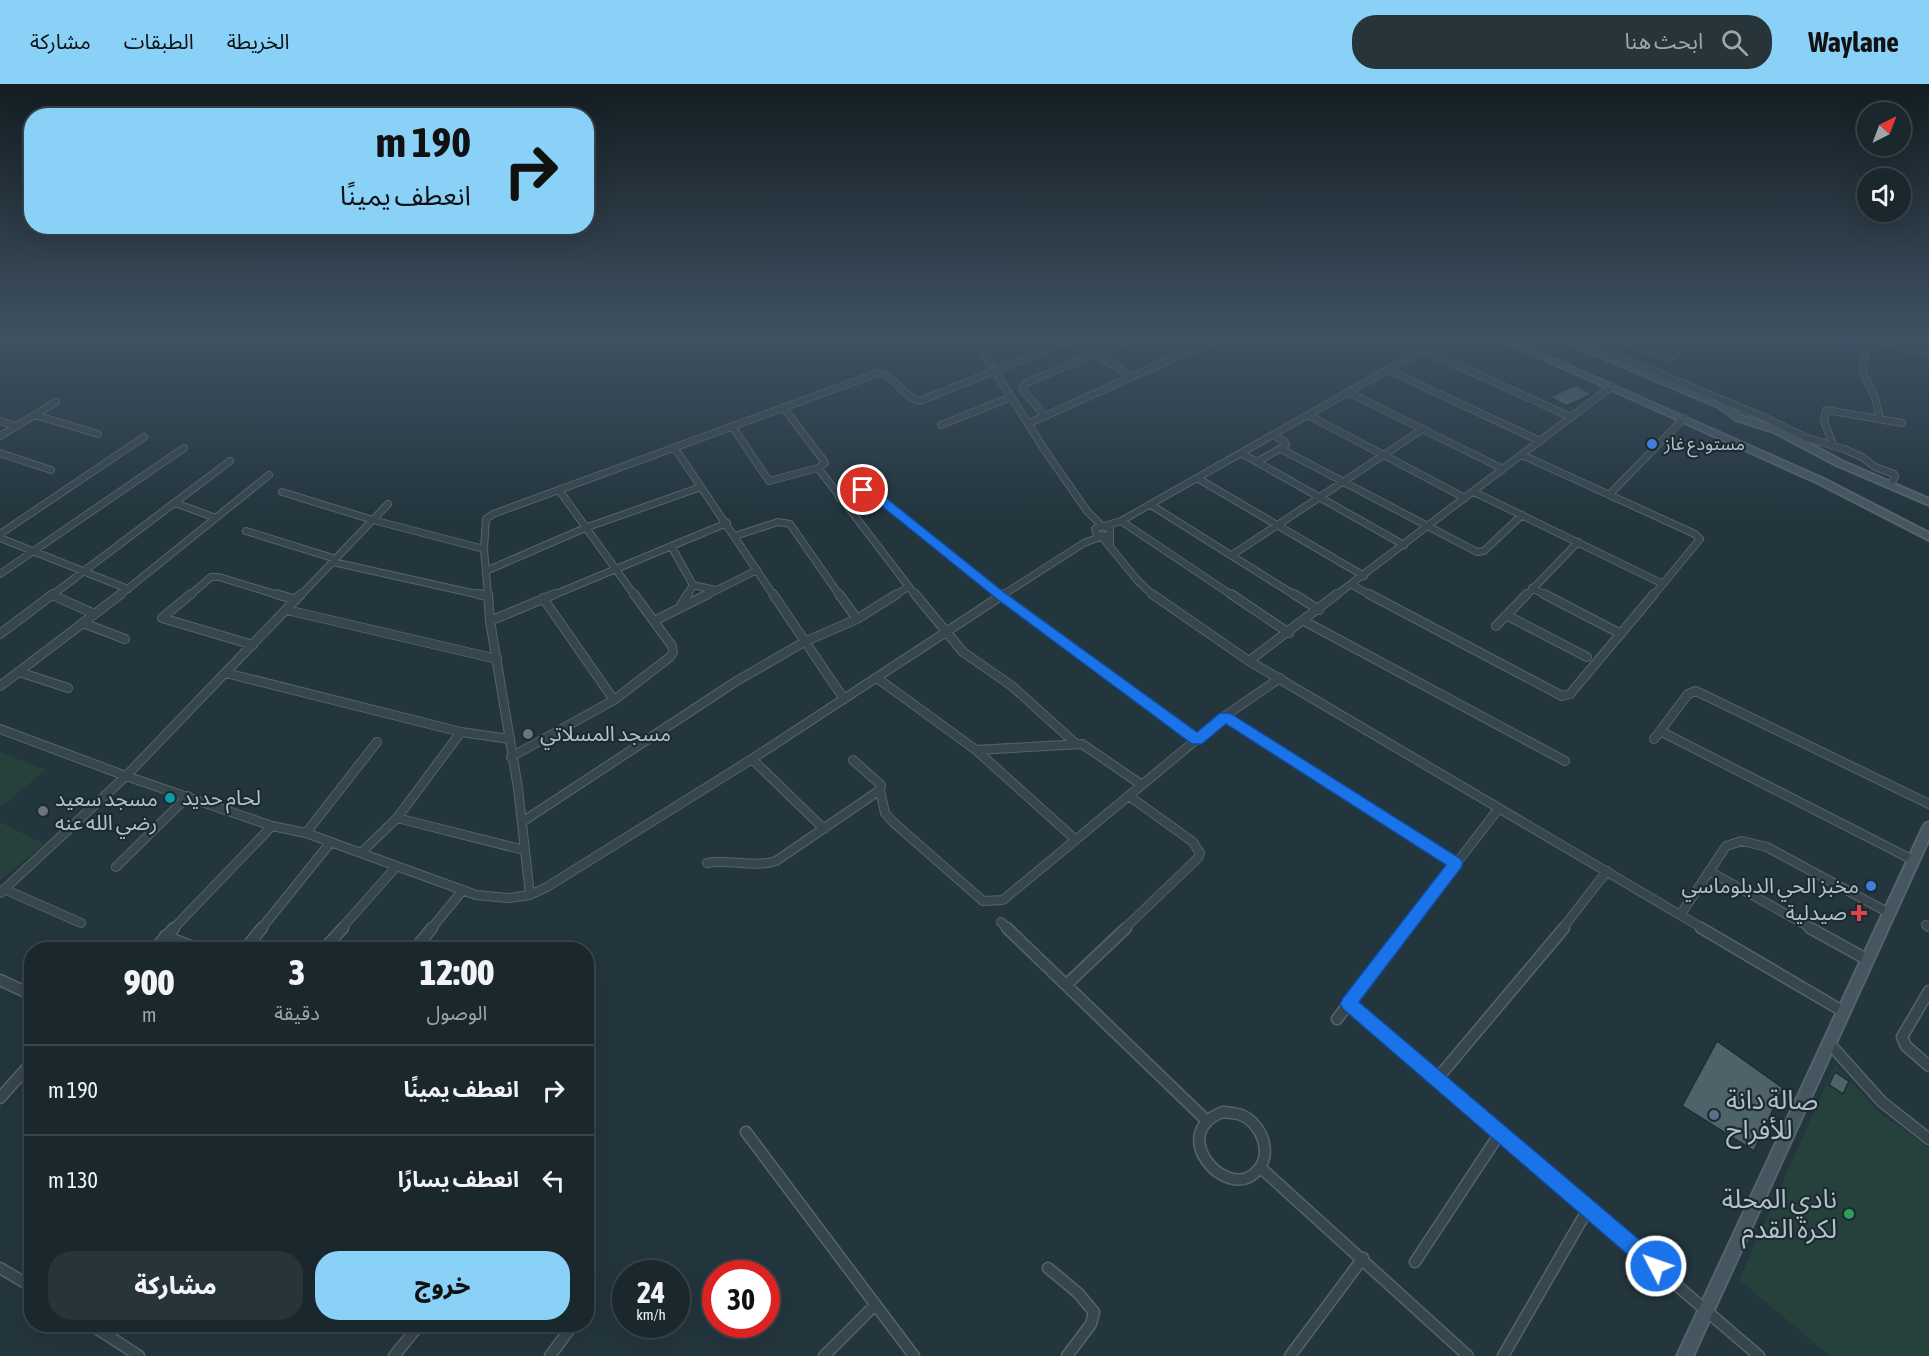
<!DOCTYPE html>
<html lang="ar">
<head>
<meta charset="utf-8">
<style>
  body { margin:0; font-family:"Asap Condensed","Noto Sans Arabic",sans-serif; background:#27343a; color:#f1f3f6; direction:rtl; height:100vh; display:flex; flex-direction:column; font-size:22px; white-space:nowrap }
  * { box-sizing:border-box; margin:0 }
  p { font-size:20px; color:#9fa6aa }
  .icon { flex:none; width:33px; height:33px; fill:none; stroke:currentColor; stroke-width:2; stroke-linecap:round; stroke-linejoin:round }
  .map { position:relative; flex:1; overflow:hidden; direction:ltr }
  .panel { position:absolute; left:24px; top:858px; width:570px; height:390px; display:flex; flex-direction:column; background:#1a282e; border-radius:24px; box-shadow:0 6px 24px #0002,0 0 0 2px #38444a; direction:rtl }
  .panel>* { flex:none }
  .hud { position:absolute; left:24px; top:24px; width:570px; height:126px; border-radius:24px; box-shadow:0 6px 24px #0002,0 0 0 2px #38444a; direction:rtl; background:#89d1f7; color:#111; overflow:hidden }
  .needle { width:39px; rotate:42deg }
  .controls { position:absolute; left:1857px; top:18px; display:grid; gap:12px }
  .controls a { display:grid; place-items:center; width:54px; height:54px; border-radius:50%; background:#1a282e; box-shadow:0 6px 24px #0002,0 0 0 2px #38444a; font-size:30px }
  .speed { position:absolute; left:612px; top:1176px; display:flex; gap:12px; font-size:30px; font-weight:700; text-align:center }
  .speed>* { display:grid; place-content:center; width:78px; height:78px; border-radius:50%; background:#1a282e; box-shadow:0 6px 24px #0002,0 0 0 2px #38444a; line-height:1 }
  .speed small { font-size:15px; font-weight:400 }
  .speed .limit { border:9px solid #d22; background:#fff; color:#111 }
  .pin { position:absolute; display:grid; place-items:center; width:51px; height:51px; color:#fff; margin:-26px; border:3px solid #fff; border-radius:50%; box-shadow:0 2px 6px #0007 }
  .me { position:absolute; width:66px; margin:-33px; rotate:311deg; stroke-linejoin:round; filter:drop-shadow(0 0 4px #0008) }
  .turn { display:flex; align-items:center; gap:21px; height:126px; padding:0 24px; font-size:27px }
  .turn .icon { width:78px; height:78px; stroke-width:2.5 }
  .turn b { display:block; font-size:42px; line-height:51px }
  .eta { display:flex; justify-content:space-evenly; align-items:center; height:102px; text-align:center }
  .eta b { font-size:36px; font-weight:800; line-height:42px }
  .primary-button { display:flex; gap:12px; margin-top:auto; padding:12px 24px }
  .primary-button a { flex:1; height:69px; border-radius:24px; background:#89d1f7; color:#111; font-size:24px; font-weight:800; line-height:69px; text-align:center }
  .primary-button a+a { background:#27343a; color:#f1f3f6 }
  ul { padding:0; list-style:none }
  li { display:flex; align-items:center; gap:18px; height:90px; padding:0 24px; border-top:2px solid #38444a }
  li div { flex:1 }
  li b { display:block; font-size:22px }
  li em { font-style:normal }
  header { display:flex; align-items:center; gap:36px; box-sizing:border-box; height:84px; padding:0 30px; background:#89d1f7; color:#111 }
  header strong { font-size:28px }
  nav { display:flex; gap:33px; margin-inline-start:auto; font-size:21px }
  .search { width:420px; height:54px; background:#27343a; display:flex; align-items:center; gap:15px; box-sizing:border-box; padding:0 21px; border-radius:24px; color:#9fa6aa; font-size:22px }
  .map>svg:first-child { display:block }
  .green { fill:#26403b }
  .building { fill:#4e626a; stroke:#1e2d34; stroke-width:1.5 }
  .lines { fill:none; stroke-linecap:round; stroke-linejoin:round }
  .street-far2-casing { stroke:#55646b; stroke-width:8 }
  .street-far1-casing { stroke:#55646b; stroke-width:10 }
  .street-casing { stroke:#55646b; stroke-width:13 }
  .secondary-casing { stroke:#55646b; stroke-width:4 }
  .street-far2 { stroke:#37464d; stroke-width:6 }
  .street-far1 { stroke:#37464d; stroke-width:8 }
  .street { stroke:#37464d; stroke-width:10 }
  .secondary { fill:#455660; fill-rule:evenodd }
  .route { fill:#1a73e8; stroke:#114b97; stroke-width:1.5 }
  .shop-dot { fill:#3f7fe0; stroke:#1c2b32; stroke-width:2 }
  .worship-dot { fill:#6b7280; stroke:#1c2b32; stroke-width:2 }
  .culture-dot { fill:#0f9aa8; stroke:#1c2b32; stroke-width:2 }
  .health-dot { fill:#e0444e; stroke:#1c2b32; stroke-width:2 }
  .service-dot { fill:#5c6f8a; stroke:#1c2b32; stroke-width:2 }
  .leisure-dot { fill:#2e9e5b; stroke:#1c2b32; stroke-width:2 }
  .labels { text-anchor:middle; stroke-width:4.5; stroke-linejoin:round; paint-order:stroke }
  .far-poi-label { font-size:18px; fill:#b3c1c8; stroke:#1c2b32; text-anchor:start }
  .poi-label { font-size:21px; fill:#b3c1c8; stroke:#1c2b32; text-anchor:start }
  .near-poi-label { font-size:26px; fill:#b3c1c8; stroke:#1c2b32; text-anchor:start }
</style>
</head>
<body>
<header>
<strong>Waylane</strong>
<div class="search"><svg class="icon" aria-label="search" viewBox="0 0 24 24"><circle cx="10" cy="10" r="6"/><path d="M15 15l6 6"/></svg>ابحث هنا</div>
<nav><a>الخريطة</a><a>الطبقات</a><a>مشاركة</a></nav>
</header>
<div class="map">
<svg width="1929" height="1272" viewBox="0 0 1929 1272">
  <rect width="100%" height="100%" fill="#23353d"/>
  <path class="green" d="M0,668L46,686L0,724Z
    M0,738L44,760L0,797Z
    M1835,980L1879,1028L1929,1064V1272H1830L1739,1196Z"/>
  <path class="building" d="M1576,301L1592,310L1566,322L1550,313Z
    M1717,957L1783,1004L1754,1067L1682,1022Z
    M1835,988L1849,997L1843,1010L1829,1001Z"/>
  <g class="lines">
    <defs>
      <path id="street-far2" d="M972,251L1044,365L1087,427L1102,442
        M1054,251L1064,258
        M1140,251L1026,299L1022,305L1045,332L1225,251
        M1603,251L1669,273L1674,271L1687,251
        M1844,251L1869,254L1929,270
        M1866,258L1863,289L1875,313L1880,335
        M1595,263L1766,334L1807,354L1844,365L1862,373L1875,383L1894,390L1895,393L1890,401
        M1423,266L1571,333
        M1095,270L1132,292
        M1388,286L1540,357
        M1348,308L1503,385
        M783,323L824,377L825,379L818,384
        M35,331L98,350
        M1308,331L1465,414
        M0,337L16,342
        M1029,339L1045,332
        M941,341L1011,313
        M732,342L769,397L818,384L916,512
        M0,352L56,318
        M1833,361L1824,337L1826,326L1902,339
        M674,363L701,403
        M1281,365L1477,468L1484,467L1522,431
        M0,369L51,386
        M1241,369L1404,461
        M1522,371L1695,450L1700,455L1653,512
        M1257,378L1286,361L1284,357L1273,351
        M1197,394L1364,492
        M559,406L635,512
        M282,408L373,436L484,465
        M1474,408L1663,500
        M1609,411L1684,334
        M839,414L863,406L871,408L1000,512
        M175,419L216,434
        M1151,421L1296,512
        M1121,437L1233,512
        M1102,442L1110,445V452L1097,451L1095,445Z
        M1104,442L1121,437L1449,251
        M246,447L336,475
        M0,450L144,353
        M735,452L778,438L790,440L840,512
        M1110,452V463
        M1102,453L1138,497L1154,512
        M0,454L128,505
        M671,462L693,501L715,506
        M1232,471L1423,345
        M333,478L485,512
        M486,487L585,444L701,403L774,512
        M0,490L184,364
        M1352,501L1372,512
        M1532,504L1547,512
        M51,512L230,377
        M119,512L269,391
        M189,512L211,493H219L281,512
        M300,512L388,420
        M488,512L484,465L486,435L493,430L878,289C897,292 902,313 920,317L1082,251
        M551,512L727,439
        M687,512L693,501
        M705,512L757,486
        M894,512L908,503
        M1001,512L1084,459L1100,453
        M1335,512L1612,302
        M1526,512L1578,458"/>
      <path id="street-far1" d="M191,510L162,534L253,561
        M276,510L296,516
        M478,510L487,512
        M488,510L490,537L518,704L530,811
        M773,510L844,615
        M839,510L857,535
        M915,510L963,568L1012,602L1075,659
        M999,510L1197,656
        M1152,510L1249,577L1704,845
        M1231,510L1289,549
        M1294,510L1319,526
        M1369,510L1562,612L1570,610L1654,510
        M1544,510L1621,550
        M52,511L95,530
        M543,514L614,616
        M680,523L688,510
        M287,526L497,575
        M1506,531L1587,573
        M490,537L555,510
        M654,537L708,510
        M1304,537L1565,677
        M83,539L125,555
        M1496,542L1527,510
        M0,550L53,510
        M1249,577L1337,510
        M19,588L68,604
        M226,589L461,648L510,655
        M877,594L976,666L1076,756
        M0,602L121,510
        M1225,632L1456,779
        M0,645L126,692L272,742L306,749L476,811L508,814L530,811L547,803L752,675L1004,510
        M1660,647L1913,776
        M1654,655L1688,610L1696,607L1929,720
        M976,666L1082,660L1142,701
        M511,673L614,616L670,573L673,568L672,562L634,510
        M752,675L824,745
        M880,706L885,729L893,738L983,817L1003,816L1225,632L1280,594
        M397,734L524,766
        M522,738L735,598L804,558L857,535L897,510
        M306,749L377,658
        M361,769L397,734L461,648
        M707,779C730,775 753,784 776,777L880,706L881,701L853,676
        M116,783L188,712
        M1709,787L1813,845
        M4,805L81,839
        M0,809L126,692L301,510
        M1681,830L1726,762L1742,757L1767,763L1889,829
        M1001,838L1008,845
        M1926,841L1929,843
        M173,845L272,742
        M261,845L331,758
        M341,845L395,784
        M431,845L463,806
        M1124,845L1198,774L1200,769L1193,758L1129,712
        M1406,845L1499,724
        M1562,845L1607,787"/>
      <path id="street" d="M1007,844L1206,1036
        M1701,844L1844,928
        M1810,844L1868,876
        M165,852L201,866
        M153,866L174,844
        M244,866L262,844
        M323,866L343,844
        M414,866L432,844
        M0,896L32,911
        M1066,901L1126,844
        M1929,907L1902,953L1906,962L1929,982
        M1349,920L1759,1272
        M1337,935L1407,844
        M1829,959L1882,1018L1929,1055
        M1437,995L1564,844
        M0,1014L32,978
        M1223,1028C1229,1029 1236,1029 1241,1031C1262,1039 1274,1071 1256,1088C1226,1118 1166,1049 1223,1028Z
        M746,1048L914,1272
        M1261,1084L1468,1272
        M1415,1178L1500,1049
        M0,1184L32,1203
        M1048,1184L1078,1209L1094,1228L1091,1240L1067,1272
        M90,1240L139,1272
        M394,1272L420,1240
        M550,1272L569,1246
        M824,1272L875,1221
        M1290,1272L1363,1174
        M1503,1272L1588,1125"/>
      <path id="secondary" d="M1490,251H1499L1824,395L1929,449V456L1818,399Z
        M1548,251H1557L1591,265L1600,251H1606L1597,267L1724,319L1742,332L1780,344L1842,377L1929,415V421L1836,381L1774,348L1736,336L1718,323Z
        M1929,738V755L1693,1272H1677L1923,743L1925,740Z"/>
    </defs>
    <use href="#street-far2" class="street-far2-casing"/>
    <use href="#street-far1" class="street-far1-casing"/>
    <use href="#street" class="street-casing"/>
    <use href="#secondary" class="secondary-casing"/>
    <use href="#street-far2" class="street-far2"/>
    <use href="#street-far1" class="street-far1"/>
    <use href="#street" class="street"/>
    <use href="#secondary" class="secondary"/>
  </g>
  <linearGradient id="sky" x2="0" y2="1"><stop stop-color="#131d22"/><stop offset="0.59" stop-color="#3f5162"/><stop offset="1" stop-color="#3f5162" stop-opacity="0"/></linearGradient>
  <rect width="1929" height="429" fill="url(#sky)"/>
  <path class="route" d="M863,403L875,405L1005,509L1197,648L1220,629H1230L1461,775L1463,779L1461,784L1359,918L1662,1175L1665,1182L1662,1189L1656,1192L1649,1189L1343,925L1340,920L1343,914L1446,781L1226,640L1202,660H1192L997,515L868,411L859,409V404Z"/>
  <g class="shop-dot">
    <circle cx="1652" cy="360" r="6"/>
    <circle cx="1871" cy="802" r="6"/>
  </g>
  <g class="worship-dot">
    <circle cx="528" cy="650" r="6"/>
    <circle cx="43" cy="727" r="6"/>
  </g>
  <circle class="culture-dot" cx="170" cy="714" r="6"/>
  <path class="health-dot" d="M1856 820h6v6h6v6h-6v6h-6v-6h-6v-6h6z"/>
  <circle class="service-dot" cx="1714" cy="1031" r="6"/>
  <circle class="leisure-dot" cx="1849" cy="1130" r="6"/>
  <g class="labels">
    <g class="far-poi-label">
      <text x="1664" y="366">مستودع غاز</text>
    </g>
    <g class="poi-label">
      <text x="540" y="657">مسجد المسلاتي</text>
      <text x="182" y="721">لحام حديد</text>
      <text x="55" y="722">مسجد سعيد<tspan x="55" dy="24">رضي الله عنه</tspan></text>
      <text x="1859" y="809" text-anchor="end">مخبز الحي الدبلوماسي</text>
      <text x="1847" y="836" text-anchor="end">صيدلية</text>
    </g>
    <g class="near-poi-label">
      <text x="1726" y="1025">صالة دانة<tspan x="1726" dy="30">للأفراح</tspan></text>
      <text x="1837" y="1124" text-anchor="end">نادي المحلة<tspan x="1837" dy="30">لكرة القدم</tspan></text>
    </g>
  </g>
</svg>
<div class="controls">
<a><svg class="needle" viewBox="-14 -14 28 28"><path d="M0-13l5 13h-10z" fill="#e53935"/><path d="M0 13l5-13h-10z" fill="#9fa6aa"/></svg></a>
<a><svg class="icon" aria-label="sound" viewBox="0 0 24 24"><path d="M4 9h4l5-4v14l-5-4H4zM17 9q2 3 0 6"/></svg></a>
</div>
<div class="speed"><div>24<small>km/h</small></div><div class="limit">30</div></div>
<div class="pin" style="left:863px;top:406px;background:#d93025"><svg class="icon" aria-label="arrive" viewBox="0 0 24 24"><path d="M6 21V4h12l-3 4 3 4H6"/></svg></div>
<svg class="me" style="left:1656px;top:1182px" viewBox="-20 -20 40 40"><circle r="17" fill="#1a73e8" stroke="#fff" stroke-width="3"/><path d="M0-11L8 9 0 5-8 9z" fill="#fff"/></svg>
<div class="hud">
<div class="turn"><svg class="icon" aria-label="right" viewBox="0 0 24 24"><path d="M7 20v-9h11M14 6l5 5-5 5"/></svg><div><b>190 m</b>انعطف يمينًا</div></div>
</div>
<section class="panel">
<div class="eta">
<div><b>12:00</b><p>الوصول</p></div>
<div><b>3</b><p>دقيقة</p></div>
<div><b>900</b><p>m</p></div>
</div>
<ul>
<li><svg class="icon" aria-label="right" viewBox="0 0 24 24"><path d="M7 20v-9h11M14 6l5 5-5 5"/></svg><div><b>انعطف يمينًا</b></div><em>190 m</em></li>
<li><svg class="icon" aria-label="left" viewBox="0 0 24 24"><path d="M17 20v-9H6M10 6l-5 5 5 5"/></svg><div><b>انعطف يسارًا</b></div><em>130 m</em></li>
</ul>
<div class="primary-button"><a>خروج</a><a>مشاركة</a></div>
</section>
</div>
</body>
</html>
